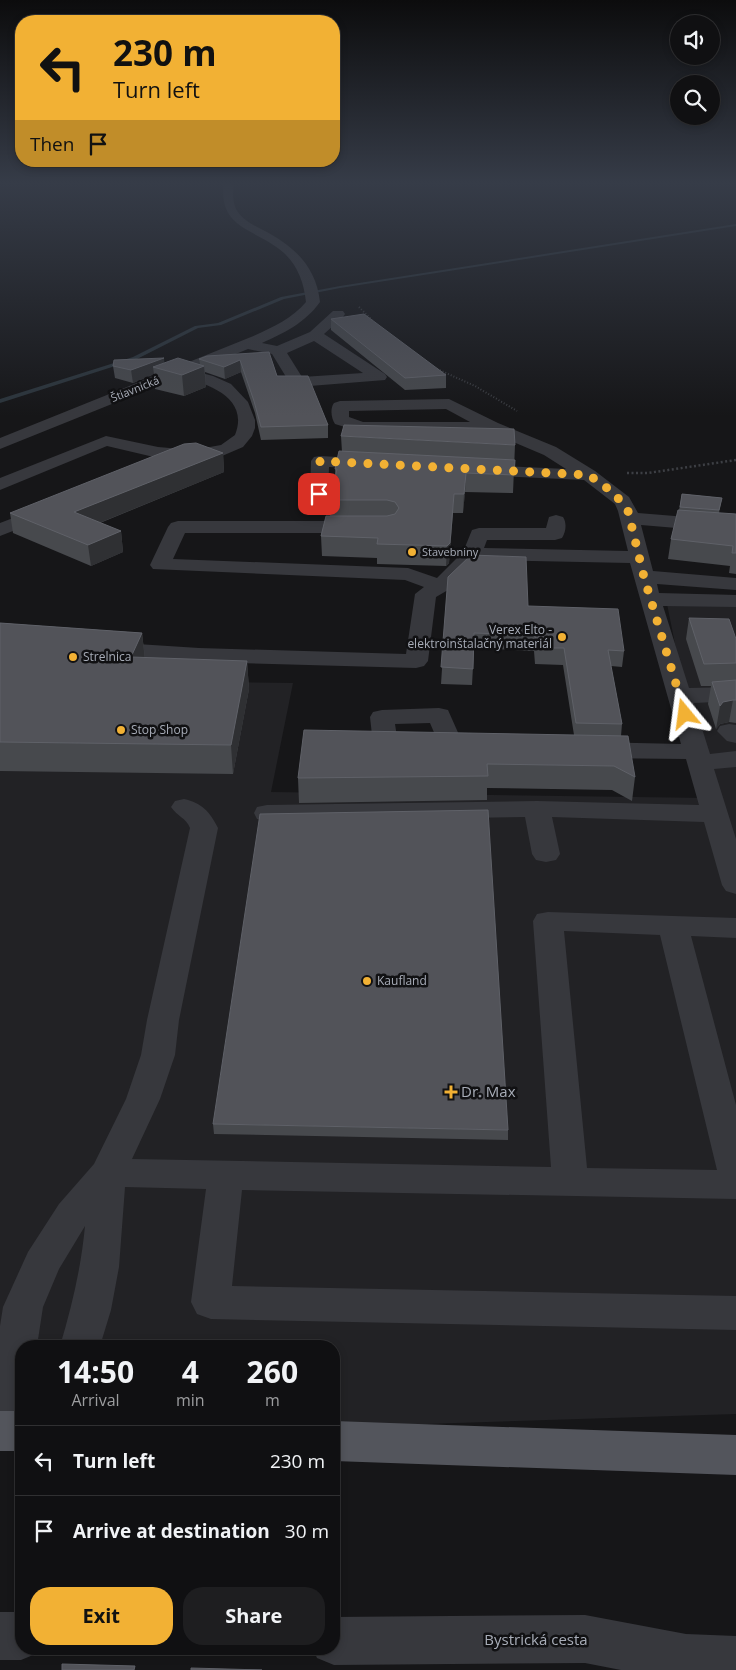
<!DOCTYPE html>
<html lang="en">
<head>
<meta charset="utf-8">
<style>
  body { margin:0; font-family:"Open Sans",sans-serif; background:#1e1e20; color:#f1f3f6; height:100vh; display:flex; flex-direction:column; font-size:19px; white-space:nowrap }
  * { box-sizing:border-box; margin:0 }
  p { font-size:16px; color:#9c9d9f }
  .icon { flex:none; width:28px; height:28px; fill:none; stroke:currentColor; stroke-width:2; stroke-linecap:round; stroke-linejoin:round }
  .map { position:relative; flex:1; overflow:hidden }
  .side { position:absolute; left:15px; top:1340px; width:325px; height:315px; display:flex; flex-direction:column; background:#101012; border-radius:20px; box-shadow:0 2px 8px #0003,0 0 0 1px #303032 }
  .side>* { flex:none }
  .banner { position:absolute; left:15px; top:15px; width:325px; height:152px; border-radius:20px; box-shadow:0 2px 8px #0003,0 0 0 1px #303032; background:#f2b134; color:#111; overflow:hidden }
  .tools { position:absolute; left:670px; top:15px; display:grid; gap:10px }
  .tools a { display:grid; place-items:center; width:50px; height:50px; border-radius:50%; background:#101012; box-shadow:0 2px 8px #0003,0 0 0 1px #303032; font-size:25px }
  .pin { position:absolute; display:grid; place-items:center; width:42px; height:42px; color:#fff; margin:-21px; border-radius:10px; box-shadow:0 2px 8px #0006 }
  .me { position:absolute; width:55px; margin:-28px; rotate:344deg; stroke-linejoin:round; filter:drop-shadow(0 0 4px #0008) }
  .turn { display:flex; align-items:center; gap:18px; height:105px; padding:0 15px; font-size:22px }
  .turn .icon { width:65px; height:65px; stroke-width:2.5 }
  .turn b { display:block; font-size:35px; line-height:42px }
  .then { display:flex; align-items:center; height:48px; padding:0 15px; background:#0003; gap:10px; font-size:19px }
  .eta { display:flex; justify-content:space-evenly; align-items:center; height:85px; text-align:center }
  .eta b { font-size:30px; font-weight:700; line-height:35px }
  .cta { display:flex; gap:10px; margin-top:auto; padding:10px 15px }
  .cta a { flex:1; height:58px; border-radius:20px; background:#f2b134; color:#111; font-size:20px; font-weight:700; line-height:58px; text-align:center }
  .cta a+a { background:#1e1e20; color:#f1f3f6 }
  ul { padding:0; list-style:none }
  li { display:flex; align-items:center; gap:15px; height:70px; padding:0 15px; border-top:1px solid #303032 }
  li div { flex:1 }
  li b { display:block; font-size:19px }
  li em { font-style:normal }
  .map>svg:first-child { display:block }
  .built { fill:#222225 }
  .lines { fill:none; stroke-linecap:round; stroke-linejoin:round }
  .stream { fill:#2c353c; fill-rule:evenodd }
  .path-far1 { stroke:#3d3f44; stroke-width:2; stroke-dasharray:1 2; stroke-linecap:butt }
  .path { stroke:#3d3f44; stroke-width:2.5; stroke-dasharray:2 2.5; stroke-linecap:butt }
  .minor { fill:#37383d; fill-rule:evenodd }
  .major { fill:#53555c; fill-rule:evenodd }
  .wall { fill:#47494d }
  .shaded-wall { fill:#2f3033 }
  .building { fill:#525359; stroke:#5f6168 }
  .route { stroke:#f2b134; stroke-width:9; stroke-dasharray:0 16.2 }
  .poi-dot { fill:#f2b134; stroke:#111113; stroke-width:2 }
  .labels { text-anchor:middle; stroke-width:5; stroke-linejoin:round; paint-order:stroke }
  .far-street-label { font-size:11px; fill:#a8adb8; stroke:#111113 }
  .far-poi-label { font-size:11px; fill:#a8adb8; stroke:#111113; text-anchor:start }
  .poi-label { font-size:12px; fill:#a8adb8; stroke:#111113; text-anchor:start }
  .near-poi-label { font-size:15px; fill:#a8adb8; stroke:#111113; text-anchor:start }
  .near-street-label { font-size:15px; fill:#a8adb8; stroke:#111113 }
</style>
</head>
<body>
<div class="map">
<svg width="736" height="1670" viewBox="0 0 736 1670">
  <rect width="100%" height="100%" fill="#161618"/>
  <path class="built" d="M665,594L736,595V1414L334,1427V1346H21V1437L0,1438V679L293,683L271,792L706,798Z"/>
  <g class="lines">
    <path class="stream" d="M736,224V226L340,288L284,299L221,325L198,328L137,359L0,403V399L133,357L195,326L218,323L281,297L340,286Z"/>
    <path class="path-far1" d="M359,307L372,320
      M437,369L475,386L517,411"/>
    <path class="path" d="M627,473H648L736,460"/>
    <path class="minor" d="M224,182H234C233,191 232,200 236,209C241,219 253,225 263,230C294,246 316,266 320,302C305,323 284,333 262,343L277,346L310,332L333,311H343L345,314L343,317L324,334L385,374L387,377L385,380L297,387L291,385L272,354L248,349L194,371L213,376L231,384L248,402L255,420V428L252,436L243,447L222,456L193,461L158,458L107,446L0,490V478L106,436L158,447L193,450L221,445L235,435C250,397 207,383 179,377L0,449V438L251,337C271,328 292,319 306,302C304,283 298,266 284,253C256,228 217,230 224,182ZM314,341L363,373L302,377L287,353Z
      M449,399L498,423L556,447L595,471L629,497L638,513L736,521V533L641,525L653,571L736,578V590L657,584L659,593L736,595V607L663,606L689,688L736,687V701L694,703L710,754L736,751V767L714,769L736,839V894L726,891L722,885L704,822L552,817L560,854L556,860L546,862L536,860L532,854L525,817L267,821L257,819L254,813L257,807L267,805L537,801L699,805L686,759L592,758L583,755L579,750L583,745L592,742L681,744L630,563L477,560L448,590L436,597L428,661L424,666L416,668L199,662L106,656L98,654L95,649L98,644L106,642L199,648L406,654L415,594L424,587L405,580L153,569L150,565L168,527L171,523L178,521H361L368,523L371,527L368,531L361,533H185L173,559L408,568L437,578L463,552L472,530L479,528H546L549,517L556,515L563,517C567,523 566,532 562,538L555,540H487L484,548L628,551L618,511L615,504L584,480L478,475L472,474L469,470L472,466L478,465L566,469L544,455L490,432H361L335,424C331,418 330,408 334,403L340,401ZM446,409L470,422H363L349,417V411Z
      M320,456L373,459L379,460L382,464L379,468L373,469L329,467L328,495L326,499L319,501L312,499L310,495L311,461L314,457Z
      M47,505L54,507L57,511L54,515L0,536V523Z
      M439,708L448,710L464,746L460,751L451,754L442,751L430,723L395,724L397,737L418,740L422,745L418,750C405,754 390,753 377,749L373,744L370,717L373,712L382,710Z
      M729,724L736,725V743L727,741L717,731L720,726Z
      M184,799C202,803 210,812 218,828L179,1020L175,1055L160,1099L132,1159L551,1167L533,921L537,914L548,912L736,918V938L691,936L736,1105V1199L242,1190L232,1286L736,1296V1330L211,1319L197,1314L191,1302L206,1189L125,1187L119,1267L111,1310L100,1346H60C72,1306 81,1268 85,1226L59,1269L43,1307L37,1346H21V1440L19,1445L4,1451L0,1449V1326L3,1307L28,1252L59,1204L94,1164L126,1099L141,1055L147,1020L190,828C186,818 177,816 171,807L175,801ZM564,931L660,935L717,1170L587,1168Z
      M0,1612H21V1649H40L38,1653L21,1660H0Z
      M585,1615L686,1634L736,1636V1670H621L585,1663L334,1665L317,1658L313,1649H334V1617Z"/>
    <path class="major" d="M0,1411H21V1451H0Z
      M334,1421L736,1435V1475L334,1461Z"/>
  </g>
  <path class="wall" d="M331,319L446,375V388L405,390L331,330Z
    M269,352L277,376L328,425V438L261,440L255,413L241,372L225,379L205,372L206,387L184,396L155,389L154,374L133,383L115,378L113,366L164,363L200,364L199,359Z
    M341,436L515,445L513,493L465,492L463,513H453L449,563L446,566L377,564V558L322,556L321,536L330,516V500L335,478V469L342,452Z
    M223,453L224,472L100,523L121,531L123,552L91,566L13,533L10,513Z
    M682,494L722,498L719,513L736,514V574L729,573L730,566L668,559L671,539L679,510Z
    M448,577L528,606L624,651L622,667L611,666L622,724L621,736L635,777L632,801L612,790L487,788V800L299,803L298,778L574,735L563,665L535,664L534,651L474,648L472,685L441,684Z
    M689,618L736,639V723L729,722L720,724L716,729L708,704L711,686H701L686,639Z
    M0,623L142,633L145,658L247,661L249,689L233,774L0,771Z
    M213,1124L508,1130V1140L214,1134Z"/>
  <path class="shaded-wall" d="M164,358L165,370L153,367L154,374L133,383L131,370Z
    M240,360L241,372L225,379L224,367Z
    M204,366L206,387L184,396L182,375Z
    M223,453L224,472L77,532L74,512Z
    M466,473L465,492L463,513L464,494Z
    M454,494L449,563L446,566L447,546Z
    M121,531L123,552L91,566L88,545Z
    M142,633L145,660L131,657Z
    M247,661L249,689L233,774L231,745Z
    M733,700L729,722L720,724L716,729L720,706L723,702Z"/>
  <path class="building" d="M364,314L446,375L405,378L331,319Z
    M269,352L277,376H308L328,425L261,427L254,401L240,360L224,367L199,359L207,356Z
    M164,358L131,370L113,366L114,360Z
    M178,358L204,366L182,375L153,367Z
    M344,425L514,429L515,445L341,436Z
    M196,443L223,453L74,512L121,531L88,545L10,513L184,444Z
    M339,451L515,460L514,475L466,473L464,494H454L450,543L447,546L377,544L378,538L321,536L326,516H387L395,514L399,508L395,502L387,500H330L337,469H335Z
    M682,494L722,498L719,510L680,507Z
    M678,510L736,514V553H732L733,546L671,539Z
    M471,555L526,557L528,606L618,609L624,651L608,650L622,724L576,723L564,648H536L535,635L474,633L473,669L441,667L448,577Z
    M689,618L729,619L736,639V663L704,664Z
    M0,623L142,633L131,657L247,661L231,745L0,742Z
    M736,680V700H733L723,702L720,706L712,682Z
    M304,730L628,736L635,777L614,766L487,764L488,776L298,778Z
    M488,810L508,1130L213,1124L260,814Z
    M62,1664L135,1666L134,1670H62Z
    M191,1668L262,1670H191Z"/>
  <linearGradient id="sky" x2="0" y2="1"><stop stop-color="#0c0c0d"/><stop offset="0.44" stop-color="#363c48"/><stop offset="1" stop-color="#363c48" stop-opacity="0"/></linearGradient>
  <rect width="736" height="416" fill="url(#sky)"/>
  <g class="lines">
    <path class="route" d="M319,494L320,461L589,475L614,493L628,511L644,577L685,714"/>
  </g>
  <g class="poi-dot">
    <circle cx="412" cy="552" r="5"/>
    <circle cx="562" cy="637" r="5"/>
    <circle cx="73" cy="657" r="5"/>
    <circle cx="121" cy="730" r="5"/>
    <circle cx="367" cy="981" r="5"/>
    <path d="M448.5 1084.5h5v5h5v5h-5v5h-5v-5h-5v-5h5z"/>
  </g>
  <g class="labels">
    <g class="far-street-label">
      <text transform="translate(135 389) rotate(-22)" y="4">Štiavnická</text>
    </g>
    <g class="far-poi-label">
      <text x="422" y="556">Stavebniny</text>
    </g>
    <g class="poi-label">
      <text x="552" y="634" text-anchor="end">Verex Elto -<tspan x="552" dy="14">elektroinštalačný materiál</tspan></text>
      <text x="83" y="661">Strelnica</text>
      <text x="131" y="734">Stop Shop</text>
      <text x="377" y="985">Kaufland</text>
    </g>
    <g class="near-poi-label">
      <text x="461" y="1097">Dr. Max</text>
    </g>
    <g class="near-street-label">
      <text x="536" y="1645">Bystrická cesta</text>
    </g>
  </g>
</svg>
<div class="tools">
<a><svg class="icon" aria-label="sound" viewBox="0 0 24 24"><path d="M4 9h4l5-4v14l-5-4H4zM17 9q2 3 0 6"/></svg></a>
<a><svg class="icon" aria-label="search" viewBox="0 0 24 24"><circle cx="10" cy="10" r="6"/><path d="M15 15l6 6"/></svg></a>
</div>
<div class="pin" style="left:319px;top:494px;background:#d93025"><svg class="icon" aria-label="arrive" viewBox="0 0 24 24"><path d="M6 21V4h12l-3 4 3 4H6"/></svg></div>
<svg class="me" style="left:685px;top:714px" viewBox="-20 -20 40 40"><path d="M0-17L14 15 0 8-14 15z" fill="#f2b134" stroke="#fff" stroke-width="4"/></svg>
<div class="banner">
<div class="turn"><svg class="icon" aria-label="left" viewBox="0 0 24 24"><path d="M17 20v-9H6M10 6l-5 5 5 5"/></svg><div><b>230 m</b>Turn left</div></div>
<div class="then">Then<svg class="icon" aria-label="arrive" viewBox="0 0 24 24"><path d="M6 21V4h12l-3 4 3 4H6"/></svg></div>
</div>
<section class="side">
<div class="eta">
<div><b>14:50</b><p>Arrival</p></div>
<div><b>4</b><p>min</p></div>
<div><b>260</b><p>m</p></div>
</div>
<ul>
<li><svg class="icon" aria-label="left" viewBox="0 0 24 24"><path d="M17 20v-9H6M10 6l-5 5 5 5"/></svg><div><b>Turn left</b></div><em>230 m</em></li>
<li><svg class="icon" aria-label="arrive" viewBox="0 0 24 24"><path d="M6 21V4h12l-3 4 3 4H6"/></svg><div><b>Arrive at destination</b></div><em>30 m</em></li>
</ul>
<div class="cta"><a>Exit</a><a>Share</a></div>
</section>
</div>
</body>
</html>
